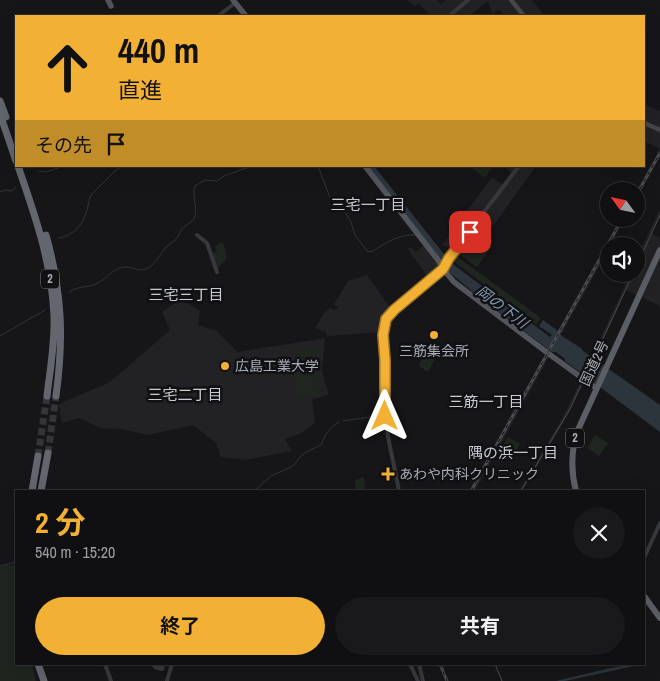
<!DOCTYPE html>
<html lang="ja">
<head>
<meta charset="utf-8">
<style>
  body { margin:0; font-family:"Archivo Narrow","Noto Sans JP",sans-serif; background:#19191b; color:#f1f3f6; height:100vh; display:flex; flex-direction:column; font-size:19px; white-space:nowrap }
  * { box-sizing:border-box; margin:0 }
  p { font-size:16px; color:#9c9d9f }
  .icon { flex:none; width:28px; height:28px; fill:none; stroke:currentColor; stroke-width:2; stroke-linecap:round; stroke-linejoin:round }
  .map { position:relative; flex:1; overflow:hidden }
  .details { position:absolute; left:15px; top:490px; width:630px; height:175px; display:flex; flex-direction:column; background:#101012; border-radius:0px; box-shadow:0 5px 20px #0002,0 0 0 1px #303032 }
  .details>* { flex:none }
  .top-card { position:absolute; left:15px; top:15px; width:630px; height:152px; border-radius:0px; box-shadow:0 5px 20px #0002,0 0 0 1px #303032; background:#f2b134; color:#111; overflow:hidden }
  .needle { width:32px; rotate:303deg }
  .tools { position:absolute; left:600px; top:182px; display:grid; gap:10px }
  .tools a { display:grid; place-items:center; width:45px; height:45px; border-radius:50%; background:#101012; box-shadow:0 5px 20px #0002,0 0 0 1px #303032; font-size:25px }
  .pin { position:absolute; display:grid; place-items:center; width:42px; height:42px; color:#fff; margin:-21px; border-radius:10px; box-shadow:0 2px 8px #0006 }
  .me { position:absolute; width:55px; margin:-28px; rotate:0deg; stroke-linejoin:round; filter:drop-shadow(0 0 4px #0008) }
  .turn { display:flex; align-items:center; gap:18px; height:105px; padding:0 20px; font-size:22px }
  .turn .icon { width:65px; height:65px; stroke-width:2.5 }
  .turn b { display:block; font-size:35px; line-height:42px }
  .then { display:flex; align-items:center; height:48px; padding:0 20px; background:#0003; gap:10px; font-size:19px }
  .round { display:grid; place-items:center; flex:none; width:52px; height:52px; border-radius:26px; background:#19191b }
  .summary { display:flex; align-items:center; justify-content:space-between; height:85px; padding:0 20px }
  h1 { font-size:30px; font-weight:700; line-height:38px; color:#f2b134 }
  .primary-button { display:flex; gap:10px; margin-top:auto; padding:10px 20px }
  .primary-button a { flex:1; height:58px; border-radius:30px; background:#f2b134; color:#111; font-size:20px; font-weight:700; line-height:58px; text-align:center }
  .primary-button a+a { background:#19191b; color:#f1f3f6 }
  .map>svg:first-child { display:block }
  .built { fill:#222225 }
  .green { fill:#1e261f }
  .water { fill:#2c353c }
  .lines { fill:none; stroke-linecap:round; stroke-linejoin:round }
  .stream { stroke:#2c353c; stroke-width:1 }
  .motorway-tunnel { stroke:#333438; stroke-width:7; stroke-dasharray:7 3.5; stroke-linecap:butt }
  .tertiary { stroke:#37383d; stroke-width:4 }
  .secondary { stroke:#45474d; stroke-width:4.5 }
  .primary { stroke:#53555c; stroke-width:5.5 }
  .trunk { stroke:#5b5e65; stroke-width:6 }
  .motorway { stroke:#63666e; stroke-width:7 }
  .tram { stroke:#4a4c52; stroke-width:1 }
  .rail-casing { stroke:#4a4c52; stroke-width:3 }
  .rail { stroke:#111113; stroke-width:1; stroke-dasharray:4; stroke-linecap:butt }
  .route-casing { stroke:#9d7322; stroke-width:12 }
  .route { stroke:#f2b134; stroke-width:9 }
  .poi-dot { fill:#f2b134; stroke:#111113; stroke-width:2 }
  .labels { text-anchor:middle; stroke-width:5; stroke-linejoin:round; paint-order:stroke }
  .shield { fill:#111113; stroke:#7b7e86; stroke-width:1 }
  .shield-label { font-size:12px; font-weight:bold; fill:#a8adb8 }
  .poi-label { font-size:14px; fill:#a8adb8; stroke:#111113; text-anchor:start }
  .street-label { font-size:14px; fill:#a8adb8; stroke:#111113 }
  .neighbourhood-label { font-size:15px; fill:#c9ccd4; stroke:#111113 }
  .water-label { font-size:15px; font-style:italic; fill:#7f9bb3; stroke:#111113 }
</style>
</head>
<body>
<div class="map">
<svg width="660" height="681" viewBox="0 0 660 681">
  <rect width="100%" height="100%" fill="#161618"/>
  <path class="built" d="M408,0H437L441,4L446,0H532L545,16H505L499,10L492,14L488,1L469,16H426L429,14L418,3L415,7Z
    M644,104L660,111V155L636,199V191L660,149L644,141Z
    M505,166H536L468,261L454,250L442,245L492,177L503,185L511,174Z
    M660,209V216L652,234L660,238V306L626,290L595,357L593,355L630,274H636V259Z
    M621,219H625L610,246H609V249L562,333L558,331Z
    M424,245L437,261L440,268L429,279L408,249L411,247L416,252Z
    M367,275L391,309L384,318L381,332L327,336L325,339L322,369L323,376L329,394L312,400L315,423L302,433L285,439L292,451L245,460L221,457L216,443L193,425L148,435L121,429L100,428L79,418L62,423L59,404L110,382L170,330L162,312L181,299L200,311L198,325L217,331L237,352L326,338V332L315,328L324,313L330,308L335,310L338,307L334,304L348,281Z
    M548,350L551,353L475,491H470Z
    M581,380L584,381L563,423L522,491H519L564,415Z"/>
  <path class="green" d="M474,166H495L490,170L485,178L472,168Z
    M484,239L492,246L477,267L468,261Z
    M223,242C227,256 230,258 218,267H216L211,253L217,252L215,246Z
    M455,255L541,318L536,325L456,263L451,260Z
    M429,346L438,353L428,372L419,366Z
    M316,349L320,395L296,397L292,351Z
    M595,435L608,443L599,456L587,448Z
    M508,437L520,444L514,456L501,449Z
    M364,477L365,491H356L355,480Z
    M5,565H13L16,567V664H32L36,681H0V567Z"/>
  <path class="water" d="M368,166H374L443,253L454,265L550,337L552,335L539,326L543,320L558,331L562,336L581,348L583,351L596,360L660,405V432L565,361V359L556,352H552L484,301L449,272Z
    M637,664H643L565,681H556L611,668Z"/>
  <g class="lines">
    <path class="stream" d="M318,166L329,195L335,202L345,212L351,222L355,235L367,251L369,252L373,251C386,243 398,234 415,235
      M39,171L46,172L61,167L76,166
      M0,192L5,190L11,191L16,187
      M59,238C77,234 84,223 88,206C89,201 89,198 92,194L115,171L122,166
      M69,292C80,285 89,288 98,283C106,279 111,271 120,268C129,265 134,270 142,270C154,269 160,253 167,246C171,243 176,241 178,236C180,234 180,231 182,229C186,224 193,223 195,216C197,208 192,194 195,186L205,180L217,181L224,176L252,166
      M395,312L444,272
      M0,336L45,310
      M387,412L388,361L386,334L388,321
      M343,421L384,415
      M254,491L271,476L291,467L294,465L300,457L306,452L321,445L326,434L333,426L339,422
      M0,566L16,562"/>
    <path class="motorway-tunnel" d="M48,453L56,396
      M38,456L47,396"/>
    <path class="tertiary" d="M218,16L235,3
      M449,16L468,0
      M197,235L207,243L217,272
      M399,491C395,467 387,439 385,415C384,398 386,381 385,365C385,345 378,325 394,310L436,275L443,269L449,258L519,166
      M644,558L660,523
      M105,664L111,681
      M153,664L155,667L162,669L163,664
      M410,664L418,681
      M419,664L423,681
      M167,681L172,664"/>
    <path class="secondary" d="M511,0L524,16
      M644,123L660,130"/>
    <path class="primary" d="M108,0L111,6
      M233,0L246,16
      M365,166L438,260L443,269L454,282L549,354L596,388"/>
    <path class="trunk" d="M576,491C571,472 571,452 577,432L660,250
      M644,596L660,618"/>
    <path class="motorway" d="M0,101L6,117
      M0,114L16,161
      M18,166C35,215 52,264 54,316C55,343 50,370 47,396
      M46,235C62,293 64,337 56,396
      M32,491L38,456
      M41,491L48,453
      M38,664L44,681"/>
    <path class="tram" d="M636,267L660,215
      M521,491L570,409L633,274
      M495,664L502,681"/>
    <defs>
      <path id="rail" d="M636,196L660,153
        M471,491L622,219
        M440,664L447,681"/>
    </defs>
    <use href="#rail" class="rail-casing"/>
    <use href="#rail" class="rail"/>
  </g>
  <g class="lines">
    <defs>
      <path id="route" d="M385,416V360L383,335L386,319L394,310L443,269L449,258L470,232"/>
    </defs>
    <use href="#route" class="route-casing"/>
    <use href="#route" class="route"/>
  </g>
  <g class="poi-dot">
    <circle cx="434" cy="335" r="5"/>
    <circle cx="225" cy="366" r="5"/>
    <path d="M385.5 466.5h5v5h5v5h-5v5h-5v-5h-5v-5h5z"/>
  </g>
  <g class="labels">
    <g class="shield">
      <rect x="41" y="269.5" width="18" height="19" rx="4"/>
      <rect x="566" y="428.5" width="18" height="19" rx="4"/>
    </g>
    <g class="shield-label">
      <text x="50" y="283">2</text>
      <text x="575" y="442">2</text>
    </g>
    <g class="poi-label">
      <text x="434" y="356" text-anchor="middle">三筋集会所</text>
      <text x="235" y="371">広島工業大学</text>
      <text x="399" y="479">あわや内科クリニック</text>
    </g>
    <g class="street-label">
      <text transform="translate(594 363) rotate(-65)" y="5">国道2号</text>
    </g>
    <g class="neighbourhood-label">
      <text x="368" y="210">三宅一丁目</text>
      <text x="186" y="300">三宅三丁目</text>
      <text x="185" y="400">三宅二丁目</text>
      <text x="486" y="407">三筋一丁目</text>
      <text x="513" y="458">隅の浜一丁目</text>
    </g>
    <g class="water-label">
      <text transform="translate(502 307) rotate(37)" y="5">岡の下川</text>
    </g>
  </g>
</svg>
<div class="tools">
<a><svg class="needle" viewBox="-14 -14 28 28"><path d="M0-13l5 13h-10z" fill="#e53935"/><path d="M0 13l5-13h-10z" fill="#9c9d9f"/></svg></a>
<a><svg class="icon" aria-label="sound" viewBox="0 0 24 24"><path d="M4 9h4l5-4v14l-5-4H4zM17 9q2 3 0 6"/></svg></a>
</div>
<div class="pin" style="left:470px;top:232px;background:#d93025"><svg class="icon" aria-label="arrive" viewBox="0 0 24 24"><path d="M6 21V4h12l-3 4 3 4H6"/></svg></div>
<svg class="me" style="left:385px;top:416px" viewBox="-20 -20 40 40"><path d="M0-17L14 15 0 8-14 15z" fill="#f2b134" stroke="#fff" stroke-width="4"/></svg>
<div class="top-card">
<div class="turn"><svg class="icon" aria-label="ahead" viewBox="0 0 24 24"><path d="M12 20V5M6 11l6-6 6 6"/></svg><div><b>440 m</b>直進</div></div>
<div class="then">その先<svg class="icon" aria-label="arrive" viewBox="0 0 24 24"><path d="M6 21V4h12l-3 4 3 4H6"/></svg></div>
</div>
<section class="details">
<div class="summary"><div><h1>2 分</h1><p>540 m · 15:20</p></div><a class="round"><svg class="icon" aria-label="close" viewBox="0 0 24 24"><path d="M6 6l12 12M18 6L6 18"/></svg></a></div>
<div class="primary-button"><a>終了</a><a>共有</a></div>
</section>
</div>
</body>
</html>
